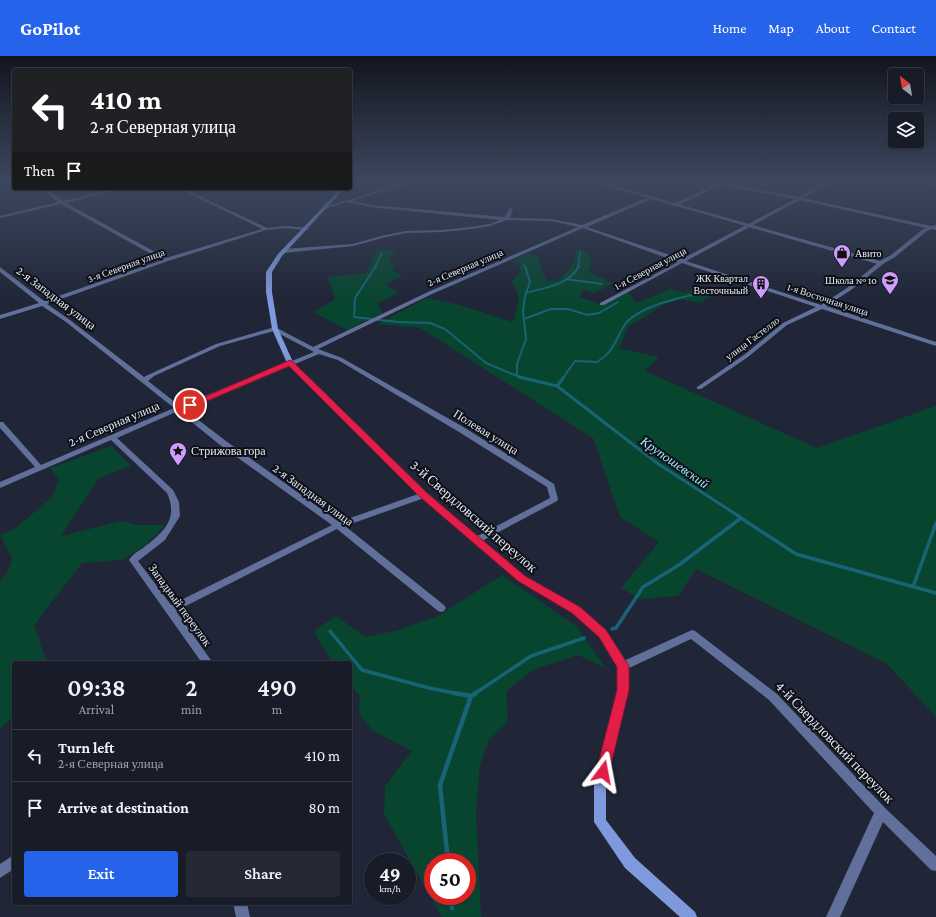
<!DOCTYPE html>
<html lang="en">
<head>
<meta charset="utf-8">
<style>
  body { margin:0; font-family:"Crimson Pro",serif; background:#252935; color:#f1f3f6; height:100vh; display:flex; flex-direction:column; font-size:15px; white-space:nowrap }
  * { box-sizing:border-box; margin:0 }
  p { font-size:13px; color:#9fa1a8 }
  .icon { flex:none; width:22px; height:22px; fill:none; stroke:currentColor; stroke-width:2; stroke-linecap:round; stroke-linejoin:round }
  .map { position:relative; flex:1; overflow:hidden }
  .drawer { position:absolute; left:12px; top:605px; width:340px; height:244px; display:flex; flex-direction:column; background:#181c29; border-radius:4px; box-shadow:0 1px 3px #0004,0 0 0 1px #363a46 }
  .drawer>* { flex:none }
  .hud { position:absolute; left:12px; top:12px; width:340px; height:122px; border-radius:4px; box-shadow:0 1px 3px #0004,0 0 0 1px #363a46; background:#202124; color:#fff; overflow:hidden }
  .needle { width:26px; rotate:329deg }
  .controls { position:absolute; left:888px; top:12px; display:grid; gap:8px }
  .controls a { display:grid; place-items:center; width:36px; height:36px; border-radius:4px; background:#181c29; box-shadow:0 1px 3px #0004,0 0 0 1px #363a46; font-size:20px }
  .speed { position:absolute; left:364px; top:797px; display:flex; gap:8px; font-size:20px; font-weight:700; text-align:center }
  .speed>* { display:grid; place-content:center; width:52px; height:52px; border-radius:50%; background:#181c29; box-shadow:0 1px 3px #0004,0 0 0 1px #363a46; line-height:1 }
  .speed small { font-size:10px; font-weight:400 }
  .speed .limit { border:6px solid #d22; background:#fff; color:#111 }
  .pin { position:absolute; display:grid; place-items:center; width:34px; height:34px; color:#fff; margin:-17px; border:2px solid #fff; border-radius:50%; box-shadow:0 1px 4px #0007 }
  .me { position:absolute; width:44px; margin:-22px; rotate:13deg; stroke-linejoin:round; filter:drop-shadow(0 0 3px #0008) }
  .turn { display:flex; align-items:center; gap:14px; height:84px; padding:0 12px; font-size:18px }
  .turn .icon { width:52px; height:52px; stroke-width:2.5 }
  .turn b { display:block; font-size:28px; line-height:34px }
  .then { display:flex; align-items:center; height:38px; padding:0 12px; background:#0003; gap:8px; font-size:15px }
  .eta { display:flex; justify-content:space-evenly; align-items:center; height:68px; text-align:center }
  .eta b { font-size:24px; font-weight:600; line-height:28px }
  .action { display:flex; gap:8px; margin-top:auto; padding:8px 12px }
  .action a { flex:1; height:46px; border-radius:4px; background:#2563eb; color:#fff; font-size:16px; font-weight:600; line-height:46px; text-align:center }
  .action a+a { background:#252935; color:#f1f3f6 }
  ul { padding:0; list-style:none }
  li { display:flex; align-items:center; gap:12px; height:52px; padding:0 12px; border-top:1px solid #363a46 }
  li div { flex:1 }
  li b { display:block; font-size:15px }
  li em { font-style:normal }
  header { display:flex; align-items:center; gap:24px; box-sizing:border-box; height:56px; padding:0 20px; background:#2563eb; color:#fff }
  header strong { font-size:19px }
  nav { display:flex; gap:22px; margin-inline-start:auto; font-size:14px }
  .map>svg:first-child { display:block }
  .green { fill:#08452f; fill-rule:evenodd }
  .lines { fill:none; stroke-linecap:round; stroke-linejoin:round }
  .stream-far4 { stroke:#186375; stroke-width:1.5 }
  .stream-far3 { stroke:#186375; stroke-width:2 }
  .stream-far2 { stroke:#186375; stroke-width:3 }
  .stream-far1 { stroke:#186375; stroke-width:3.5 }
  .stream { stroke:#186375; stroke-width:4.5 }
  .minor { fill:#60709a; fill-rule:evenodd }
  .tertiary { fill:#60709a; fill-rule:evenodd }
  .secondary { fill:#7f99dd; fill-rule:evenodd }
  .route { fill:#e11d48; stroke:#92132f }
  .labels { text-anchor:middle; stroke-width:4; stroke-linejoin:round; paint-order:stroke }
  .far-poi-label { font-size:10px; fill:#e7ebf7; stroke:#0d1017; text-anchor:end }
  .far-street-label { font-size:10px; fill:#e7ebf7; stroke:#0d1017 }
  .street-label { font-size:12px; fill:#e7ebf7; stroke:#0d1017 }
  .poi-label { font-size:12px; fill:#e7ebf7; stroke:#0d1017; text-anchor:start }
  .water-label { font-size:13px; font-style:italic; fill:#a3e8fd; stroke:#0d1017 }
  .near-street-label { font-size:14px; fill:#e7ebf7; stroke:#0d1017 }
</style>
</head>
<body>
<header>
<strong>GoPilot</strong>
<nav><a>Home</a><a>Map</a><a>About</a><a>Contact</a></nav>
</header>
<div class="map">
<svg width="936" height="861" viewBox="0 0 936 861">
  <rect width="100%" height="100%" fill="#202637"/>
  <path class="green" d="M377,193L395,194L388,206L396,208L392,214L402,219L385,229L399,237L378,247L382,257L347,274L314,256L335,243L328,221L366,217Z
    M583,193L589,199L592,206L589,216L613,227L595,237L583,234L580,241L598,247L602,250L628,236L636,247L671,233L684,237L702,232L720,234L700,247L680,243L663,249L628,271L619,292L659,301L645,315L817,392L936,350V661L887,608L696,513L678,540L640,543L621,532L659,486L620,461L593,382L420,272L378,268L426,242L456,248L513,266L519,242L512,225L521,216L518,207L509,206L529,197L538,200L541,212L547,225H557C567,215 575,210 576,195Z
    M112,390L131,410L99,422L61,480L122,465L137,469H165L147,488L122,504L82,507L34,569L47,607H14V659L0,673V525L8,516L12,502L0,479L16,472L52,441L59,423L50,412Z
    M502,519L576,570L606,612L578,599L534,613L506,635L508,665L488,685L480,709L476,756L481,861H442L384,758L385,730L412,695L373,675L359,658L360,640L350,628V607H334L317,582L315,574L336,560L366,581L399,574L438,560ZM433,806H467V840H433Z"/>
  <g class="lines">
    <path class="stream-far4" d="M524,209L525,211
      M375,211L382,197
      M578,211L580,196"/>
    <path class="stream-far3" d="M376,210L355,242L354,261L398,266L430,267L445,273L486,307L517,320
      M566,223L602,228
      M526,237C543,232 570,229 579,210
      M524,263L551,253H568L587,259L599,257L618,246
      M523,322L517,320V308L526,283L523,255L525,240L530,226L525,210
      M563,322L575,305L597,306C601,303 606,300 609,296C616,288 619,276 626,267C642,249 682,241 705,236"/>
    <path class="stream-far2" d="M519,321L557,330L657,407L740,461
      M557,330L564,321"/>
    <path class="stream-far1" d="M738,460L796,498L936,537
      M913,531L936,467
      M612,573L616,572L643,531L679,509L741,462
      M330,575L362,614L429,632L459,638
      M474,638L531,600L584,582"/>
    <path class="stream" d="M454,637L471,640
      M448,806L440,729L471,640L476,637
      M451,840L452,852"/>
    <path class="minor" d="M413,124H419L351,145L371,149L505,161L509,153L511,152L513,153L510,162L552,163L582,169L649,141H651V143L587,171L682,203L795,143L720,129L677,150H673V148L715,128L696,124H705L798,141L830,124H835L803,142L931,170L936,169V172L931,173L800,144L686,205L821,249L847,232L879,206H883V208L851,234L826,250L936,286V290L822,253L787,269L748,301L701,333H697V331L744,299L783,267L816,251L682,207L604,249H600V247L678,206L583,172L432,238L318,293L342,302L465,372L554,428L558,443L557,445L480,486H474L473,484L474,482L550,442L547,431L459,376L338,304L319,298L203,346L184,353L226,385L339,466L421,437H427L428,439L427,441L345,470L444,549L446,552L444,555L441,556L438,555L337,473L176,555L213,607H202L129,504C132,499 138,495 143,492C163,477 179,463 167,437L111,384L0,432V426L35,411L0,372V366H3L41,409L174,352L66,266L42,250L0,263V259L39,247L0,216V211L44,245L162,204L61,148L0,162V160L58,146L40,132H45L63,145L117,132H124L66,147L166,202L262,173L178,132H183L267,172L285,170L308,172V174H306L285,172L266,174L168,205L47,248L70,264L144,321L150,318L216,288L275,271L313,291L428,236L578,171L552,165L507,164L490,170L471,173L442,176L406,177L382,182L353,190L284,197L281,195L284,193L353,188L381,180L406,175L442,174L471,171L489,168L500,164L371,151L347,146L324,153L322,152ZM274,275L314,296L180,350L148,325L154,320L220,290ZM178,355L220,389L332,469L171,549L138,505L165,484L180,460L179,446L173,434L117,382Z
      M622,124H628L612,131L609,130Z
      M914,124H921L936,128V130Z
      M0,126H14V128H0Z
      M324,132H330L341,137L337,138Z
      M692,574L695,575L777,638L885,752L936,800V815L931,814L883,766L840,861H826L874,757L769,644L691,583L627,613L623,614L619,613L618,610L619,607Z
      M14,799V813L0,822V808Z
      M233,847H247L250,861H236Z"/>
    <path class="tertiary" d="M586,124H593L880,205L891,199L923,173L931,171L936,172V174L931,173L927,175L895,201L881,209Z"/>
    <path class="secondary" d="M341,132H345L282,200L272,216V236L278,273L293,306L427,437L525,521L579,551L606,575L628,610V634L606,730V764L635,802L695,856L697,861H680L625,812L594,766V730L618,634V611L600,581L573,557L519,525L421,441L287,307L272,273L266,236V216L278,198Z"/>
  </g>
  <linearGradient id="sky" x2="0" y2="1"><stop stop-color="#12151e"/><stop offset="0.51" stop-color="#3c475e"/><stop offset="1" stop-color="#3c475e" stop-opacity="0"/></linearGradient>
  <rect width="936" height="245" fill="url(#sky)"/>
  <path class="route" d="M290,304L292,305L427,437L525,520L580,551L606,574L629,610V634L608,721L603,723L598,721L596,716L617,634V611L599,581L572,557L518,525L420,441L289,310L193,351L190,352L186,349Z"/>
  <defs>
    <symbol id="shop-pin" viewBox="-11 -11 22 30"><path d="M0 17L-7.5 6A9.5 9.5 0 1 1 7.5 6Z" fill="#d09dff" stroke="#0d1017"/><path d="M-5-2.5h2.3a2.7 3.5 0 0 1 5.4 0H5L5.5 6h-11ZM-1.5-2.5h3a1.5 2.3 0 0 0-3 0Z" fill="#111"/></symbol>
    <symbol id="school-pin" viewBox="-11 -11 22 30"><path d="M0 17L-7.5 6A9.5 9.5 0 1 1 7.5 6Z" fill="#d09dff" stroke="#0d1017"/><path d="M0-5L7-2L0 1L-7-2ZM-4 1L0 2.5L4 1V4Q0 6-4 4Z" fill="#111"/></symbol>
    <symbol id="building-pin" viewBox="-11 -11 22 30"><path d="M0 17L-7.5 6A9.5 9.5 0 1 1 7.5 6Z" fill="#d09dff" stroke="#0d1017"/><path d="M-4-6H4V6H1V3H-1V6H-4ZM-2.5-4.3h1.7v1.8h-1.7ZM.8-4.3h1.7v1.8H.8ZM-2.5-1h1.7V.8h-1.7ZM.8-1h1.7V.8H.8Z" fill="#111"/></symbol>
    <symbol id="sight-pin" viewBox="-11 -11 22 30"><path d="M0 17L-7.5 6A9.5 9.5 0 1 1 7.5 6Z" fill="#d09dff" stroke="#0d1017"/><path d="M0-6L1.8-2.2L6-1.7L2.9 1.2L3.7 5.4L0 3.3L-3.7 5.4L-2.9 1.2L-6-1.7L-1.8-2.2Z" fill="#111"/></symbol>
  </defs>
  <g fill-rule="evenodd">
    <use href="#shop-pin" x="832" y="187" width="20" height="27"/>
    <use href="#school-pin" x="880" y="214" width="20" height="27"/>
    <use href="#building-pin" x="751" y="218" width="20" height="27"/>
    <use href="#sight-pin" x="168" y="385" width="20" height="27"/>
  </g>
  <g class="labels">
    <g class="far-poi-label">
      <text x="855" y="201" text-anchor="start">Авито</text>
      <text x="748" y="226">ЖК Квартал<tspan x="748" dy="12">Восточныый</tspan></text>
      <text x="877" y="228">Школа № 10</text>
    </g>
    <g class="far-street-label">
      <text transform="translate(126 209) rotate(-20)" y="4">3-я Северная улица</text>
      <text transform="translate(465 211) rotate(-23)" y="4">2-я Северная улица</text>
      <text transform="translate(650 212) rotate(-28)" y="4">1-я Северная улица</text>
      <text transform="translate(828 243) rotate(18)" y="4">1-я Восточная улица</text>
      <text transform="translate(752 282) rotate(-37)" y="4">улица Гастелло</text>
    </g>
    <g class="street-label">
      <text transform="translate(56 242) rotate(37)" y="4">2-я Западная улица</text>
      <text transform="translate(114 368) rotate(-23)" y="4">2-я Северная улица</text>
      <text transform="translate(486 376) rotate(32)" y="4">Полевая улица</text>
      <text transform="translate(313 439) rotate(36)" y="4">2-я Западная улица</text>
      <text transform="translate(180 549) rotate(54)" y="4">Западный переулок</text>
    </g>
    <g class="poi-label">
      <text x="191" y="399">Стрижова гора</text>
    </g>
    <g class="water-label">
      <text transform="translate(675 406) rotate(35)" y="5">Крупошевский</text>
    </g>
    <g class="near-street-label">
      <text transform="translate(474 460) rotate(41)" y="5">3-й Свердловский переулок</text>
      <text transform="translate(835 686) rotate(46)" y="5">4-й Свердловский переулок</text>
    </g>
  </g>
</svg>
<div class="controls">
<a><svg class="needle" viewBox="-14 -14 28 28"><path d="M0-13l5 13h-10z" fill="#e53935"/><path d="M0 13l5-13h-10z" fill="#9fa1a8"/></svg></a>
<a><svg class="icon" aria-label="layers" viewBox="0 0 24 24"><path d="M12 4l9 5-9 5-9-5zM3 14l9 5 9-5"/></svg></a>
</div>
<div class="speed"><div>49<small>km/h</small></div><div class="limit">50</div></div>
<div class="pin" style="left:190px;top:349px;background:#d93025"><svg class="icon" aria-label="arrive" viewBox="0 0 24 24"><path d="M6 21V4h12l-3 4 3 4H6"/></svg></div>
<svg class="me" style="left:603px;top:716px" viewBox="-20 -20 40 40"><path d="M0-17L14 15 0 8-14 15z" fill="#e11d48" stroke="#fff" stroke-width="4"/></svg>
<div class="hud">
<div class="turn"><svg class="icon" aria-label="left" viewBox="0 0 24 24"><path d="M17 20v-9H6M10 6l-5 5 5 5"/></svg><div><b>410 m</b>2-я Северная улица</div></div>
<div class="then">Then<svg class="icon" aria-label="arrive" viewBox="0 0 24 24"><path d="M6 21V4h12l-3 4 3 4H6"/></svg></div>
</div>
<section class="drawer">
<div class="eta">
<div><b>09:38</b><p>Arrival</p></div>
<div><b>2</b><p>min</p></div>
<div><b>490</b><p>m</p></div>
</div>
<ul>
<li><svg class="icon" aria-label="left" viewBox="0 0 24 24"><path d="M17 20v-9H6M10 6l-5 5 5 5"/></svg><div><b>Turn left</b><p>2-я Северная улица</p></div><em>410 m</em></li>
<li><svg class="icon" aria-label="arrive" viewBox="0 0 24 24"><path d="M6 21V4h12l-3 4 3 4H6"/></svg><div><b>Arrive at destination</b></div><em>80 m</em></li>
</ul>
<div class="action"><a>Exit</a><a>Share</a></div>
</section>
</div>
</body>
</html>
